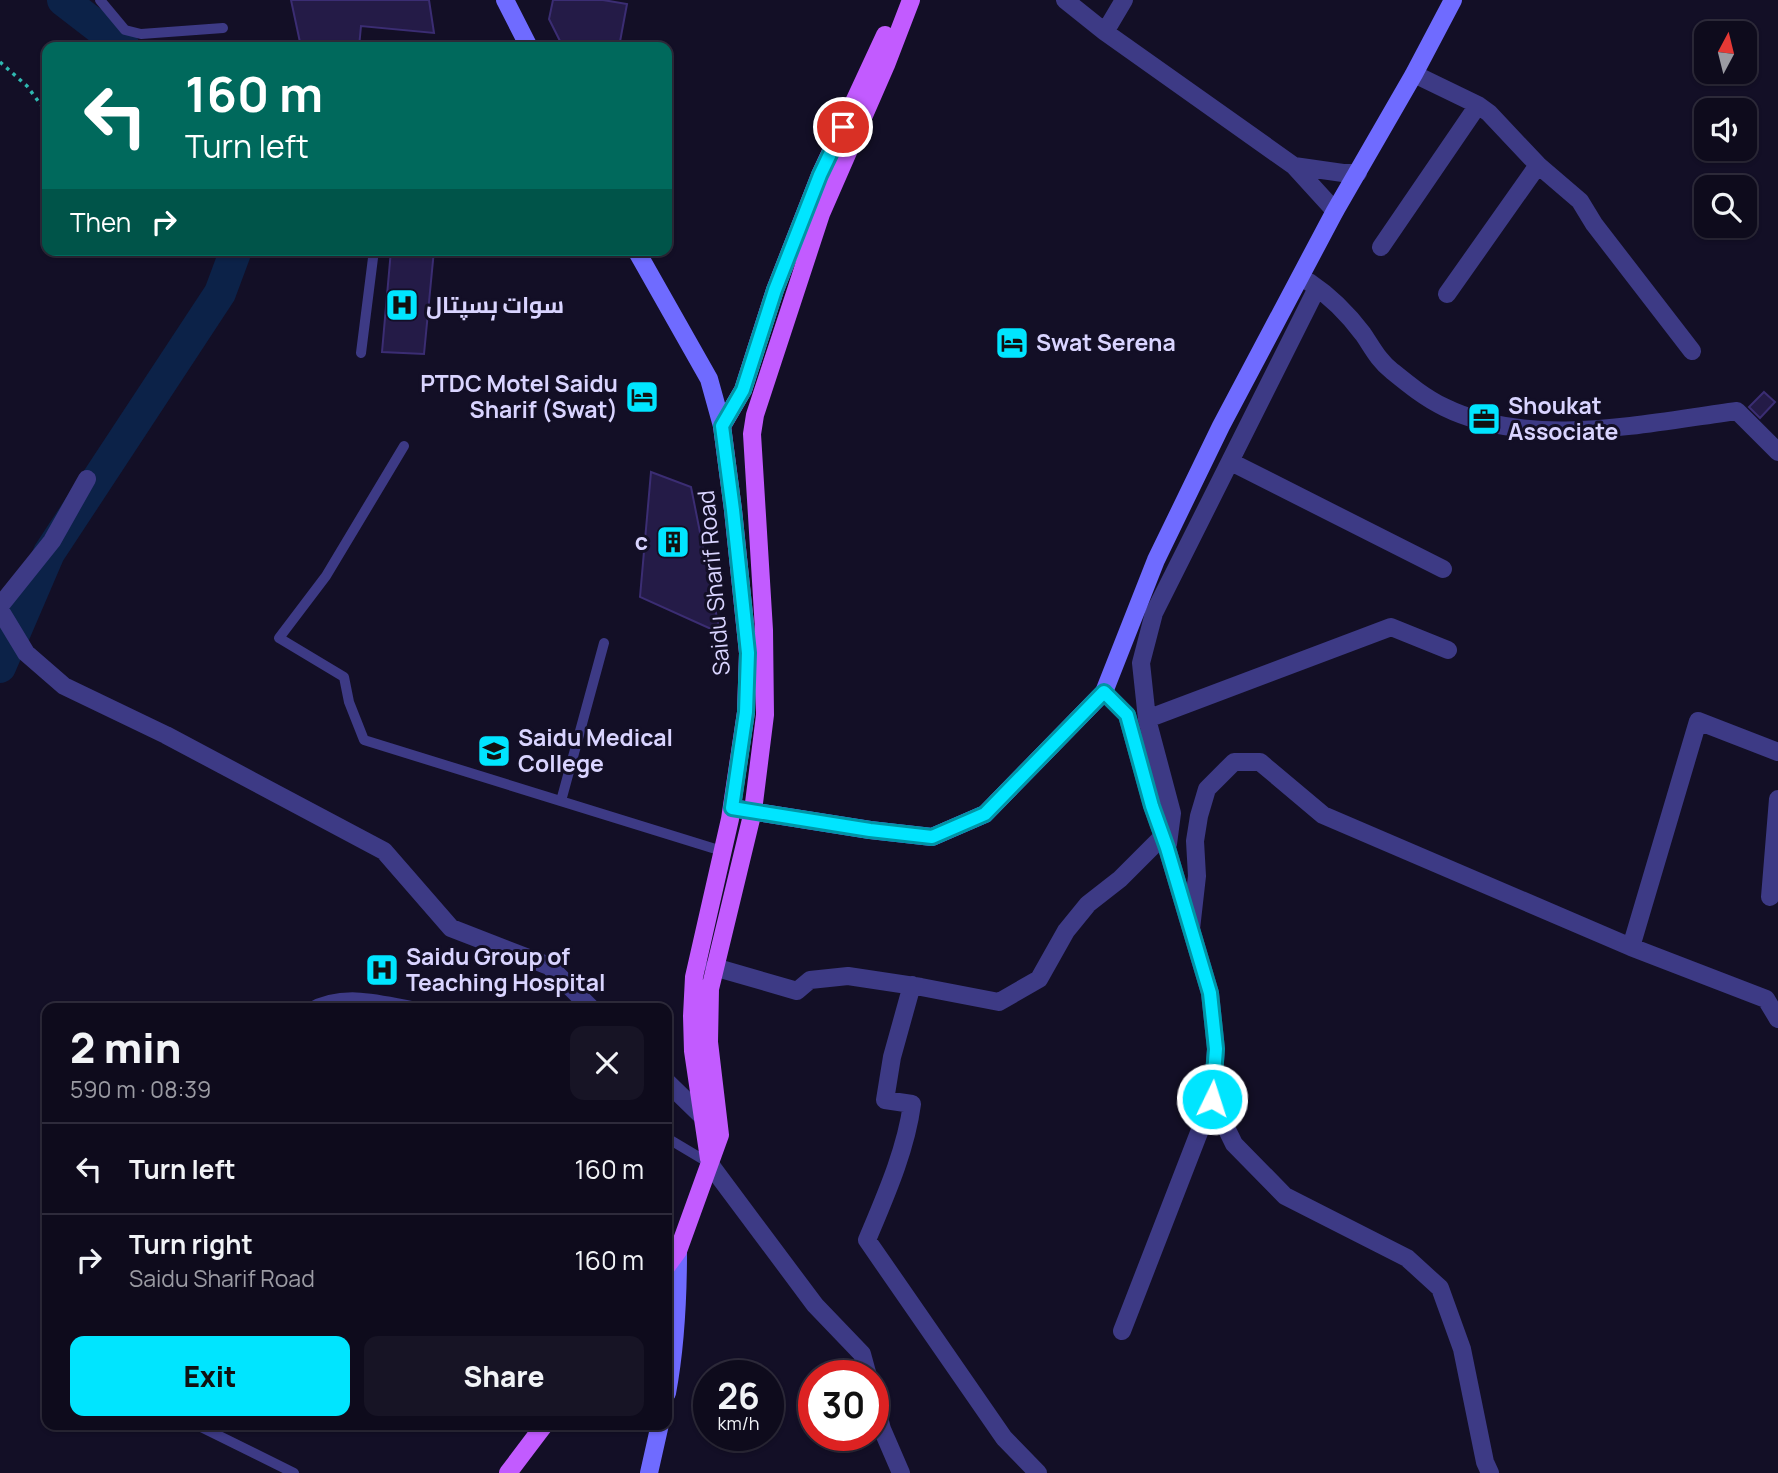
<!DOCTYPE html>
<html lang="en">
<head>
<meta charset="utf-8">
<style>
  body { margin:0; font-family:Manrope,Cairo,sans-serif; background:#171425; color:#f1f3f6; height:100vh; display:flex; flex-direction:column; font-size:26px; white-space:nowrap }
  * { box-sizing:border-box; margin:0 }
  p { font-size:23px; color:#9b9ba3 }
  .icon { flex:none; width:38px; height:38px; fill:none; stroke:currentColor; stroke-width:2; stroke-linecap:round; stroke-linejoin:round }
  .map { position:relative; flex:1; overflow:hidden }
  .side { position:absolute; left:42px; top:1003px; width:630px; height:427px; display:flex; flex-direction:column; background:#0e0b1c; border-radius:14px; box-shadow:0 2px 5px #0004,0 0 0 2px #2e2b3b }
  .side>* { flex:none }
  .guide { position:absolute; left:42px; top:42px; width:630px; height:214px; border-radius:14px; box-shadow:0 2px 5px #0004,0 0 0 2px #2e2b3b; background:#00695c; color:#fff; overflow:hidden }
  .needle { width:46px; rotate:7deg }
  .tools { position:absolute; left:1694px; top:21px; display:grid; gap:14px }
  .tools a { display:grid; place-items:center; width:63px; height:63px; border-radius:14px; background:#0e0b1c; box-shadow:0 2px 5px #0004,0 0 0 2px #2e2b3b; font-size:35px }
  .speed { position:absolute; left:693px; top:1360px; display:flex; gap:14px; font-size:35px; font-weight:700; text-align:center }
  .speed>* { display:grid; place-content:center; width:91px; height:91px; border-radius:50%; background:#0e0b1c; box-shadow:0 2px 5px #0004,0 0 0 2px #2e2b3b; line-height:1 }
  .speed small { font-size:18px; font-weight:400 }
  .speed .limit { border:10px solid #d22; background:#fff; color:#111 }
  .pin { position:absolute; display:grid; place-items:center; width:60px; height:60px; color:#fff; margin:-30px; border:4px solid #fff; border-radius:50%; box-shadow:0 2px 7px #0007 }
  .me { position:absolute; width:77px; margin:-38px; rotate:4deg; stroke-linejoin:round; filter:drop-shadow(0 0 5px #0008) }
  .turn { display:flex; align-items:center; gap:24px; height:147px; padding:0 28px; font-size:32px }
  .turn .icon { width:91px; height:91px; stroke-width:2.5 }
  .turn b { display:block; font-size:49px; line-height:60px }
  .then { display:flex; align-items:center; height:66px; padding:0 28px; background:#0003; gap:14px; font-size:26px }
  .round { display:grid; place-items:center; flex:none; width:74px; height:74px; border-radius:14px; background:#171425 }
  .headline { display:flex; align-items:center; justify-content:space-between; height:119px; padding:0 28px }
  h1 { font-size:42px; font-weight:800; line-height:52px }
  .button { display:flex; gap:14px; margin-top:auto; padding:14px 28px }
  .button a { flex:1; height:80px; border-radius:14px; background:#00e5ff; color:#111; font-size:28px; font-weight:800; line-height:80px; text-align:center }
  .button a+a { background:#171425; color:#f1f3f6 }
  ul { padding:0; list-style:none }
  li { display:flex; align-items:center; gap:21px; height:91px; padding:0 28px; border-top:2px solid #2e2b3b }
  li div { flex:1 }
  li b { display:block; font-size:26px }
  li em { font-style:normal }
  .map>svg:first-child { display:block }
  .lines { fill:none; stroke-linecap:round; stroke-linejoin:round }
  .river { stroke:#0c2248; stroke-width:32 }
  .building { fill:#241b47; stroke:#3b2d73; stroke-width:2 }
  .path { stroke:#2fb8b0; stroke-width:3.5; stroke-dasharray:3.5 5; stroke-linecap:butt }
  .lane { stroke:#3d3a85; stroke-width:10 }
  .street { stroke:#3d3a85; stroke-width:18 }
  .secondary { stroke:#6f6bff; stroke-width:18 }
  .primary { stroke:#c25bff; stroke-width:18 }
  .route-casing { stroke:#0095a6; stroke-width:18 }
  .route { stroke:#00e5ff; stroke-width:12 }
  .labels { text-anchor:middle; stroke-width:6; stroke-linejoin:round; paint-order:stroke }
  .poi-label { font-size:23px; font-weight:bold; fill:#d9d4ff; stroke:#130f26; text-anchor:start }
  .street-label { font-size:23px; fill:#d9d4ff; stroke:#130f26 }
</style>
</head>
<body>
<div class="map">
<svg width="1778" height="1473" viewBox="0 0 1778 1473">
  <rect width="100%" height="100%" fill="#130f26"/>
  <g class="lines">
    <path class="river" d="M63,0L124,47
      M0,667L49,553L220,293L236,250"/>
  </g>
  <path class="building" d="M291,0H429L434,33L361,26L359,47H301Z
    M553,0H603L627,4L619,47H563L549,19Z
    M391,250H434L424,354L382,352Z
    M1764,392L1775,402L1760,418L1749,407Z
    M651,472L691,487L720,633L640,597Z"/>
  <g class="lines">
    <path class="path" d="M0,62L27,86L47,113"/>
    <path class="lane" d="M100,0L125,30L141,34L223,28
      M361,353L374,250
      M404,446L326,576L279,638L344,677L349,702L364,740L722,851
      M561,801L604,643
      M309,1008C344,988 384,1001 421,1008
      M667,1138L709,1163
      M195,1424L294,1473"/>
    <path class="street" d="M1065,0L1105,32L1294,166L1335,211
      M1105,32L1124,0
      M1414,74L1478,105L1489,113L1538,165L1580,201L1594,224L1692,351
      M1294,166L1343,173H1358
      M1381,247L1478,105
      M1309,282C1330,296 1348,314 1363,334C1372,347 1378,360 1392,371C1408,384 1425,398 1444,407C1531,450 1645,423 1737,411L1778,452
      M1447,294L1538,165
      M1231,462L1443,569
      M0,606L52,541L87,479
      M0,610L26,653L64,686L166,735L384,851L451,928L549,966L591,1008
      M1104,692L1127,715L1152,805L1167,848L1210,993L1216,1049L1212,1099L1122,1331
      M1147,719L1391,627L1448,650
      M1168,844L1172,813L1147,719L1141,663L1154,613L1317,288
      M1770,897L1778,799
      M1191,929L1197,876L1195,841L1199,816L1207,789L1234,762H1260L1323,815L1631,947L1766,999L1778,1019
      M1631,947L1698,721L1778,752
      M714,967L797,991L810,980L848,976L921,987L999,1002L1039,979L1066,931L1088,904L1120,879L1162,837
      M912,985L892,1057L885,1100L912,1104C906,1150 885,1197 867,1240L1004,1438L1038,1473
      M667,1082L703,1117
      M1212,1099L1234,1144L1285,1196L1407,1258L1440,1288L1462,1349L1485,1462L1490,1473
      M709,1163L815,1305L862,1354L868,1376
      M873,1396L882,1429L901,1473"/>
    <path class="secondary" d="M505,0L529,47
      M636,250L709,379L722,426
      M732,808L870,830L932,837L985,814L1104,692L1156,560L1221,426L1335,211L1414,74L1453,0
      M667,1393C676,1345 678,1299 678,1251
      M649,1473L660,1424"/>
    <path class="primary" d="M709,1159L693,1051L692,1016L694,977L730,819L746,712L748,653L733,510L722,426L743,390L775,290L820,175L885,35
      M667,1266L678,1251L720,1135L709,1042L710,989L753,811L765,715L764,630L752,434L755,415L821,214L886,65L911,0
      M508,1473L545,1424"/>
  </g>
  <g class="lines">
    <defs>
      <path id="route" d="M843,127L820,175L775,290L743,390L722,426L733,510L748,653L746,712L732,808L870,830L932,837L985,814L1104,692L1127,715L1152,806L1167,848L1210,993L1216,1049L1212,1099"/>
    </defs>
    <use href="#route" class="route-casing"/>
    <use href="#route" class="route"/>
  </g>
  <defs>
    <symbol id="hospital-square" viewBox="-11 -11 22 22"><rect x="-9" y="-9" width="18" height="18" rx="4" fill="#00e5ff" stroke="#130f26"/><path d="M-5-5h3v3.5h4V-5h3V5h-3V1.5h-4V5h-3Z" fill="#111"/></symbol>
    <symbol id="hotel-square" viewBox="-11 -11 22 22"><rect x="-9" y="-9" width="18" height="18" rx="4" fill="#00e5ff" stroke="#130f26"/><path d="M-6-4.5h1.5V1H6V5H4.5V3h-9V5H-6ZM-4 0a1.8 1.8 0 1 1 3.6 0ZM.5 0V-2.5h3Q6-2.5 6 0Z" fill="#111"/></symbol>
    <symbol id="office-square" viewBox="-11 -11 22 22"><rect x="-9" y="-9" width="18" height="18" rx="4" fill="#00e5ff" stroke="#130f26"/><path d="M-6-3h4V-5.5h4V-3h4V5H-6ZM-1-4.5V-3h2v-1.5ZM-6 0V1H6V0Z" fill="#111"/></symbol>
    <symbol id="building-square" viewBox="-11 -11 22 22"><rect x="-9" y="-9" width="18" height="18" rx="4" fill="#00e5ff" stroke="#130f26"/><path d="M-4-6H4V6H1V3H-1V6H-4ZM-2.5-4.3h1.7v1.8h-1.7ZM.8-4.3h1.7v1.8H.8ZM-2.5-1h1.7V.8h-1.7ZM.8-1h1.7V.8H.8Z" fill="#111"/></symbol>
    <symbol id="university-square" viewBox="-11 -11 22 22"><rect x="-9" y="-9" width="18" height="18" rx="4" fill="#00e5ff" stroke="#130f26"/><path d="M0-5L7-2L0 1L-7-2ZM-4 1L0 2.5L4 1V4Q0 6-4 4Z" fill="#111"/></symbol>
  </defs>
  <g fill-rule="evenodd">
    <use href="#hospital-square" x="383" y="286" width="38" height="38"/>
    <use href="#hotel-square" x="993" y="324" width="38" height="38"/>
    <use href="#hotel-square" x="623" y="378" width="38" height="38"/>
    <use href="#office-square" x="1465" y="400" width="38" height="38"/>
    <use href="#building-square" x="654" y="523" width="38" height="38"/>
    <use href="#university-square" x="475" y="732" width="38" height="38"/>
    <use href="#hospital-square" x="363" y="951" width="38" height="38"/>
  </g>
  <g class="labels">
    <g class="poi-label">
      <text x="426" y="313">سوات ہسپتال</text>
      <text x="1036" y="351">Swat Serena</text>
      <text x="618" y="392" text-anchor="end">PTDC Motel Saidu<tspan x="618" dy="26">Sharif (Swat)</tspan></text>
      <text x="1508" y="414">Shoukat<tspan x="1508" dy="26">Associate</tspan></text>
      <text x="648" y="550" text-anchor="end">c</text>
      <text x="518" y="746">Saidu Medical<tspan x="518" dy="26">College</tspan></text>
      <text x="406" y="965">Saidu Group of<tspan x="406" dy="26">Teaching Hospital</tspan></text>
    </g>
    <g class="street-label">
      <text transform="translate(714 583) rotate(-95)" y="8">Saidu Sharif Road</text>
    </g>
  </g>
</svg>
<div class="tools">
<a><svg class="needle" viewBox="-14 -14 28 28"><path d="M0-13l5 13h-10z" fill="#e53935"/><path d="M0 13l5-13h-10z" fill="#9b9ba3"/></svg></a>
<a><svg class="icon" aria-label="sound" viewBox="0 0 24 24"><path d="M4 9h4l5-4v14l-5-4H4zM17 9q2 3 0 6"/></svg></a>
<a><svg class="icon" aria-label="search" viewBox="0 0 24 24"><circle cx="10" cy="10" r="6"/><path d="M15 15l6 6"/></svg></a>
</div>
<div class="speed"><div>26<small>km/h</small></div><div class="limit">30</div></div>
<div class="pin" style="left:843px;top:127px;background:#d93025"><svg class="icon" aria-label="arrive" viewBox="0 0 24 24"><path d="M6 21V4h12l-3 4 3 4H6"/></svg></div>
<svg class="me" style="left:1212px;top:1099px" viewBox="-20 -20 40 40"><circle r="17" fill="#00e5ff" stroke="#fff" stroke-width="3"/><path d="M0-11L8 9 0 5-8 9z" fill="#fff"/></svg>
<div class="guide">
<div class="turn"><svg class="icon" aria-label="left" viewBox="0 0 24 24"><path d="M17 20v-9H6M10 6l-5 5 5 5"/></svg><div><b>160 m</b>Turn left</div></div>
<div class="then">Then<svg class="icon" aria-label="right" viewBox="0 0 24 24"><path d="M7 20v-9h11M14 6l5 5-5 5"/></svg></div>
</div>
<section class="side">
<div class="headline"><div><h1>2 min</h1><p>590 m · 08:39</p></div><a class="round"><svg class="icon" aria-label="close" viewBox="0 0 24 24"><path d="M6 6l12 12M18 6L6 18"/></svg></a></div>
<ul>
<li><svg class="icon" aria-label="left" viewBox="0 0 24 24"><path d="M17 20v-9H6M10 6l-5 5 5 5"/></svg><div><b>Turn left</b></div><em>160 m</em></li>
<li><svg class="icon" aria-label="right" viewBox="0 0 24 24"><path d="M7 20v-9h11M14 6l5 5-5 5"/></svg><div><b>Turn right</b><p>Saidu Sharif Road</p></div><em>160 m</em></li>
</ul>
<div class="button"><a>Exit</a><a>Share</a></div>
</section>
</div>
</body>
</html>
